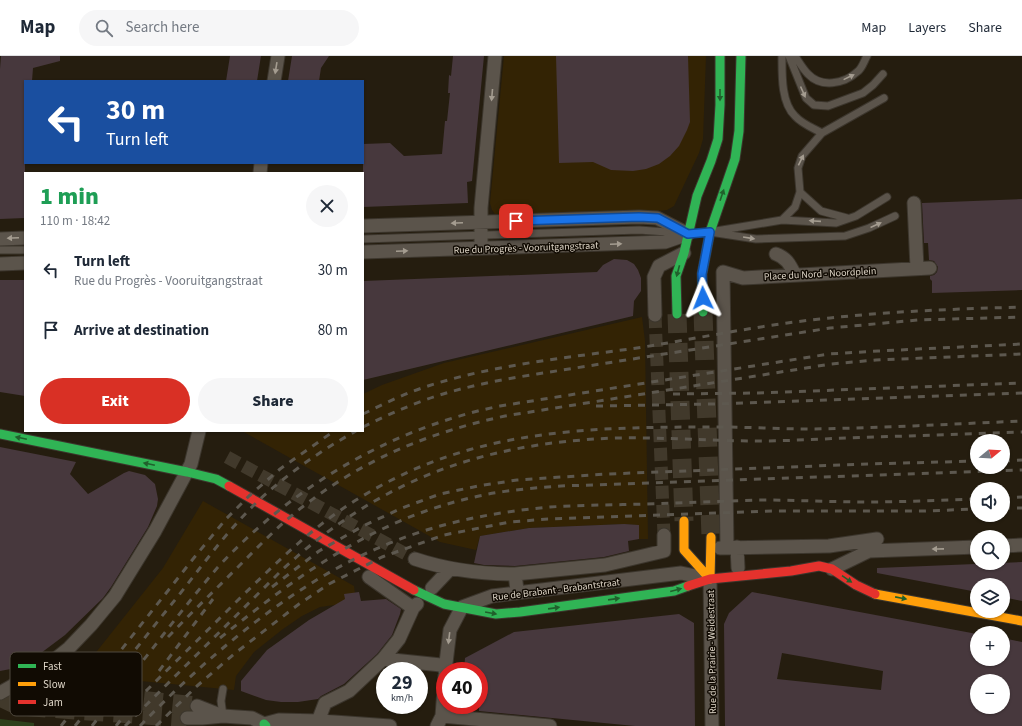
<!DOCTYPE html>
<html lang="en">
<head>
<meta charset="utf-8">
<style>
  body { margin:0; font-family:"Source Sans 3",sans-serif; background:#f6f6f7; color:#1f2937; height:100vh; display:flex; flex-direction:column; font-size:15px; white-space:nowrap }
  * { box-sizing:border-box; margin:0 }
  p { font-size:13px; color:#747a83 }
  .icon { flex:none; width:22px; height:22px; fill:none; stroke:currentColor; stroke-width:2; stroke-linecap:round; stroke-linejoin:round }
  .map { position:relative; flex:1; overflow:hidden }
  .sheet { position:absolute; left:24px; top:116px; width:340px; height:260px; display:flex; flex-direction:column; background:#fff; border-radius:0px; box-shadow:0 1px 3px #0004 }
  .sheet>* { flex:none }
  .hud { position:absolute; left:24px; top:24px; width:340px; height:84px; border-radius:0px; box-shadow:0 1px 3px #0004; background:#1a4fa0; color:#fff; overflow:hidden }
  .needle { width:26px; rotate:72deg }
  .controls { position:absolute; left:970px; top:378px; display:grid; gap:8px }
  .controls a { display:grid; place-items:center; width:40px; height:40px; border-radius:50%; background:#fff; box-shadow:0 1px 3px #0004; font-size:20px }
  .speed { position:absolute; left:376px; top:606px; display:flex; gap:8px; font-size:20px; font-weight:700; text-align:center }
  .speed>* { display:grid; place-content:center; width:52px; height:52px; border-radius:50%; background:#fff; box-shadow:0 1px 3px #0004; line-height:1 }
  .speed small { font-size:10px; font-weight:400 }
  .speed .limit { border:6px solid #d22; background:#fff; color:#111 }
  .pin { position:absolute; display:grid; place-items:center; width:34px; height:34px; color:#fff; margin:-17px; border-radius:8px; box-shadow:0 2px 6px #0006 }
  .me { position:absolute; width:44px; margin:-22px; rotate:358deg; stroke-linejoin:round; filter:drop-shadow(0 0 3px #0008) }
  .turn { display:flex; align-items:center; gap:14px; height:84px; padding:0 16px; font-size:18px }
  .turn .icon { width:52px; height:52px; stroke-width:2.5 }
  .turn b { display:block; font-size:28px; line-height:34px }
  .round { display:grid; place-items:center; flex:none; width:42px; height:42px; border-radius:21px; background:#f6f6f7 }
  .overview { display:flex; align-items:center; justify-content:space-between; height:68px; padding:0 16px }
  h1 { font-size:24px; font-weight:800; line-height:30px; color:#1e9e55 }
  .button { display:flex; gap:8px; margin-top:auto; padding:8px 16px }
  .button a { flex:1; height:46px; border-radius:24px; background:#d93025; color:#fff; font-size:16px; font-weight:800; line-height:46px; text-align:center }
  .button a+a { background:#f6f6f7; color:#1f2937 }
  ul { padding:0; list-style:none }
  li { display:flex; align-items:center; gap:12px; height:60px; padding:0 16px }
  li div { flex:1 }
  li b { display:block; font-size:15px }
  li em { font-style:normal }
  header { display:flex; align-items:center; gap:24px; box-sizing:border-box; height:56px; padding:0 20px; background:#fff; border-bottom:1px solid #e0e1e3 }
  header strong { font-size:19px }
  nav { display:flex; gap:22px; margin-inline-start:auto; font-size:14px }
  .search { width:280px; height:36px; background:#f6f6f7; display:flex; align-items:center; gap:10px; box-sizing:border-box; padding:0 14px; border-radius:22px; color:#747a83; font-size:15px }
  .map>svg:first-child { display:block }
  .built { fill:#332304 }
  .green { fill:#2d411c }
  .building { fill:#47383d; fill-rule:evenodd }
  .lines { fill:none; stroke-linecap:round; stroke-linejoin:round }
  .street-tunnel { stroke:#41392b; stroke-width:13; stroke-dasharray:13 6; stroke-linecap:butt }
  .secondary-tunnel { stroke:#41392b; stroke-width:19; stroke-dasharray:19 10; stroke-linecap:butt }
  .lane-casing { stroke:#3c362d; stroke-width:9 }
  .street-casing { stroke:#3c362d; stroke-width:15 }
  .fast-casing { stroke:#3c362d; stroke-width:11 }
  .slow-casing { stroke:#3c362d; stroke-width:11 }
  .jam-casing { stroke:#3c362d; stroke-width:11 }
  .lane { stroke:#5b544b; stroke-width:7 }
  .street { stroke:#5b544b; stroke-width:13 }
  .fast { stroke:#30b455; stroke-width:9 }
  .slow { stroke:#ff9f0a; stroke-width:9 }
  .jam { stroke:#e5322d; stroke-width:9 }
  .rail { stroke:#5d584f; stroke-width:3; stroke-dasharray:7 7; stroke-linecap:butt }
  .oneway { fill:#a49c90 }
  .oneway2 { fill:#20602c }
  .route-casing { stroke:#114b97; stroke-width:10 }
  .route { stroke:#1a73e8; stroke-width:7 }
  .labels { text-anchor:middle; stroke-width:3; stroke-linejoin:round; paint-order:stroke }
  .street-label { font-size:10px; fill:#dfd6c8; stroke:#110b03 }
  .key { fill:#110b03; stroke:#4f483e; stroke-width:1 }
  .key-label { font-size:11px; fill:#dfd6c8 }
</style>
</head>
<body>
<header>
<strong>Map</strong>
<div class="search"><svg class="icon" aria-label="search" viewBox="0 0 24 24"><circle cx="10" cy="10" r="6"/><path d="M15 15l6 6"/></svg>Search here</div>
<nav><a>Map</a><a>Layers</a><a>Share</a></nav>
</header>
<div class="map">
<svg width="1022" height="670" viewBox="0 0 1022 670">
  <rect width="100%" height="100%" fill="#251d0f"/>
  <path class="built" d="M504,0H706L703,83L699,97L674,150L667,154L659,155L502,161L495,158L492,154L490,147Z
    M642,261L645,285L648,483H639L638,469L624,468L529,472L480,480L476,494L440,486L242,375H292L294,376L296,375H363V338L382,329L444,307Z
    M203,445L354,530L356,546L320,551L302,560L283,573L254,596L236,620L234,634L78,619L163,512Z"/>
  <path class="green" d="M0,663L34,667V670H0Z"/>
  <path class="building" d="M1,0H60V5L33,12L32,25H25V162L0,163V13Z
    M230,0H261L257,25H226Z
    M292,0H329L321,12L319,25H288Z
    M453,0H484L472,125L467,126L468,147L363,151V88L390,87L404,100L442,98L445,65H447L450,37H448L449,19L451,20Z
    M556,0H688L690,66L687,74L679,90L670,100L659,108L646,113L633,115L611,114L593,106L559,107Z
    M1022,143V234L932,237V225L930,223V220L934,219L937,216L938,211L934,205L929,204L928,187H924L922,147Z
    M614,203L627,204L634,208L638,214L641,222V235L634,245L633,260L363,324V225L597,216L603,209Z
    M0,224H25V340L0,336Z
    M0,391L76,406L70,418L88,438L124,417L129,415L145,419L155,428L158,443L157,450L148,471L111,531L103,542L65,579L37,600L16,612L0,615Z
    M624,468L639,469V483L628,485L629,495L604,501L515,510L484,509L474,507L480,480L529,472Z
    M1022,506V545L1003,541V529H977V536L877,517V512Z
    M359,536L361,545L386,543L401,553L400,558L392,579L377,598L344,628L321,640L318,643L298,646H281L266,644L241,635V625L267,594L309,564L345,543L344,538Z
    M752,536L977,578V603H1003V582L1022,586V670H725L724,568L729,557ZM782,597L883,615L881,634L777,623ZM977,625H1003V651H977Z
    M679,558L694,567L695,670H635L479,655V615H464L465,602L514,576Z"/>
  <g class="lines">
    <path class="street-tunnel" d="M655,259L664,479
      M227,401L415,503"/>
    <path class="secondary-tunnel" d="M703,256L711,481
      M677,258L684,465
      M0,638L19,633L61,636L197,650
      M0,641L19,650L187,662"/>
    <defs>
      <path id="lane" d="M782,0C782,18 781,47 795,60C802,68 813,72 822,77
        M789,0L806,42L814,49L828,50L863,37L873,29L883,18
        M795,0C799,6 803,13 808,18C821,32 844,28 857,16C862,13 864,5 867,0
        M800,136L821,155L847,162
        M782,164L795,151L800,136L798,112L802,100L822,77L884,42
        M716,175L782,164L836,167L856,160L887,141
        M710,176L756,183L845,180L869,172L895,160
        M363,183L639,174L681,177
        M0,194H25
        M223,633L221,645L223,660"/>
      <path id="street" d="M274,25L278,0
        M260,117L261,107
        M914,147L917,212
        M363,170L639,161L657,162L688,178
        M0,183L25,182
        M481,192V152L495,0
        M363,196L665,186L688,178
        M776,198C787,202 790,209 795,219
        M0,208L25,207
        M655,259L654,221L659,210L684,197
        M1003,490L1022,489
        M737,491L738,512
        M720,492L829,490L877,483
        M727,492L723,216L743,222L930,212
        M415,503C448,514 480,518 515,518L517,534
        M832,513L869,495L977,491
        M515,518L605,509L664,495V479
        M369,521L413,552
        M432,532L450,513
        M383,603L441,609
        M445,615L450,574L462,551L492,540L681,517L710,523L712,670
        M0,637L44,612L69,592L91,569L115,540L155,475L191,408L199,375
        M197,650L220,659
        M320,660L325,647L349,635L383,603L399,583L413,552L417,548
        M442,660L550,670
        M187,662H202L223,660L252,662L264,668L279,664L320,665L390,670
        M437,670L442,660L445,620"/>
      <path id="fast" d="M703,256L702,218L710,176L735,103L739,75L741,0
        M677,258L676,220L684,197L697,140L711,105L718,83L720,49V0
        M0,378L187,416L216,423L229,430
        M414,534L444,548L496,558L520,556L674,535L688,530
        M264,668L266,670"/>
      <path id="slow" d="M684,465V494L710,523
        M710,523L711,481
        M875,538L1022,565"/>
      <path id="jam" d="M229,430L414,534
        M688,530L710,523L791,515L819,510L832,513L856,529L875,538"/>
    </defs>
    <use href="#lane" class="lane-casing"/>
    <use href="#street" class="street-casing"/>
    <use href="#fast" class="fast-casing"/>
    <use href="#slow" class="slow-casing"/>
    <use href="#jam" class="jam-casing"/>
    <use href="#lane" class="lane"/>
    <use href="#street" class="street"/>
    <use href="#fast" class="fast"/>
    <use href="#slow" class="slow"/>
    <use href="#jam" class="jam"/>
    <path class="rail" d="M673,338L758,337L1022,327
      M596,350L714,348L1022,337
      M363,358C382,349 401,339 422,332C490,309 565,302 637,292C701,282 765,268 830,262C894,255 958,253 1022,251
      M363,371C383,361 403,352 425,344C461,331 499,324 537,318L830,272L918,264L1022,261
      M1003,405L1022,404
      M1003,442L1022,441
      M1003,452H1022
      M272,531L319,495L363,470L402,452L440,438L478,430L517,424L607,418L868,408L977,405
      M168,581C191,557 215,534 239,510C260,489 281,467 305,449C366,402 431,376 505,360L831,308L876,304L1022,298
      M220,582C301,517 376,462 479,440C506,434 534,432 561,430L1022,414
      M159,615L213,543
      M136,645C169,612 203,579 237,545C276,507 314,469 361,441C474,372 589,371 717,371C748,371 780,373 811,373C881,372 952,368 1022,365
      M61,670L193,503L226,463L249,440L280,413L334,375
      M75,670C110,626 144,582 179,539C204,507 228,474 257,446C287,418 320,395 356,375
      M92,670C115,640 139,610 163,579C181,556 199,533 218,511C293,430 392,372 500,350L829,298L878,295L1022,288
      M116,670L138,642
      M125,670L283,513C381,423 483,387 615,382C662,381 710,385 758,385C788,385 818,383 847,382C906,380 964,378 1022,376
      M140,670C206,601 295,526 383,490C436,467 494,456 550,451C582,449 614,449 646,448C684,447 721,445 759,444C796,444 832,446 868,446C904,446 941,444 977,443
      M156,670L197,630L234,598L299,548L329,528L382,501L444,479L510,466L548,463L775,455H924L977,453"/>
  </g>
  <defs><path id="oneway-solid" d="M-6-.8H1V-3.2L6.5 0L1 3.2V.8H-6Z"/></defs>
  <g class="oneway">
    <use href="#oneway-solid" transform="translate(276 12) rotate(99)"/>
    <use href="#oneway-solid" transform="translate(849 21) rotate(-26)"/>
    <use href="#oneway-solid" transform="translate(803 36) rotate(66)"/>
    <use href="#oneway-solid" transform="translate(492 39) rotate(95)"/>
    <use href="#oneway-solid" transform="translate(801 104) rotate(-64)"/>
    <use href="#oneway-solid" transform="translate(815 165) rotate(-176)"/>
    <use href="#oneway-solid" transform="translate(457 167) rotate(178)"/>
    <use href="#oneway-solid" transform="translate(876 169) rotate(-24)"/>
    <use href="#oneway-solid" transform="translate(13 182) rotate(178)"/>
    <use href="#oneway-solid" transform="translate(749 182) rotate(9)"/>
    <use href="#oneway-solid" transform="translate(616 188) rotate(-2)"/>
    <use href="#oneway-solid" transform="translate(402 195) rotate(-2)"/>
    <use href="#oneway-solid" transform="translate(938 493) rotate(179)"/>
    <use href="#oneway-solid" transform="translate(449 582) rotate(97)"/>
  </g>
  <g class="oneway2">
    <use href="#oneway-solid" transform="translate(720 39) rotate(90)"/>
    <use href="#oneway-solid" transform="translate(722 139) rotate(-71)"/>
    <use href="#oneway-solid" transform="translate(678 215) rotate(105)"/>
    <use href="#oneway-solid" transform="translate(21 382) rotate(-168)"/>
    <use href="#oneway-solid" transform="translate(149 408) rotate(-168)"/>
    <use href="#oneway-solid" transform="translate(847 523) rotate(34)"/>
    <use href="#oneway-solid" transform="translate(676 534) rotate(-15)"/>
    <use href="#oneway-solid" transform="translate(901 542) rotate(11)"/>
    <use href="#oneway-solid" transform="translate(614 543) rotate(-8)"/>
    <use href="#oneway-solid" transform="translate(554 552) rotate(-8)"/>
    <use href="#oneway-solid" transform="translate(491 557) rotate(10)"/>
  </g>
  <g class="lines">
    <defs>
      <path id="route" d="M516,165L639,161L658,162L688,178L710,176L702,218L703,242"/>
    </defs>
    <use href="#route" class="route-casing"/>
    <use href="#route" class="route"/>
  </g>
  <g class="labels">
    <g class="street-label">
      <text transform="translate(526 191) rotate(-2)" y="4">Rue du Progrès - Vooruitgangstraat</text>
      <text transform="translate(820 217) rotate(-3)" y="4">Place du Nord - Noordplein</text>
      <text transform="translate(556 533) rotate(-7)" y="4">Rue de Brabant - Brabantstraat</text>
      <text transform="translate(711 596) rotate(-91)" y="4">Rue de la Prairie - Weidestraat</text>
    </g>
  </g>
  <rect x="10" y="596" width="132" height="64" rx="6" class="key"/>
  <rect x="18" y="608" width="18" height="4" fill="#30b455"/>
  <rect x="18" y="626" width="18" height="4" fill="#ff9f0a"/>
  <rect x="18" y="644" width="18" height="4" fill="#e5322d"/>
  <g class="key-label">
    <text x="43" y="614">Fast</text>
    <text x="43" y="632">Slow</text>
    <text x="43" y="650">Jam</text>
  </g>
</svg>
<div class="controls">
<a><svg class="needle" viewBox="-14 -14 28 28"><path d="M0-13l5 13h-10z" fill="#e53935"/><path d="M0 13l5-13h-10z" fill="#747a83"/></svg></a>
<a><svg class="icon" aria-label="sound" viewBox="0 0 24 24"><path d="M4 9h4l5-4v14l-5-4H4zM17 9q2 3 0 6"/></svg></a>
<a><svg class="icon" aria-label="search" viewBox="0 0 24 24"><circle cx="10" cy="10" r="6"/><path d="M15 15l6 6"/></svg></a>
<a><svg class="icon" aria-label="layers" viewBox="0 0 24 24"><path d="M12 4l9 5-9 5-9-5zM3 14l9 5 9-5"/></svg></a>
<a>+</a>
<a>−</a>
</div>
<div class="speed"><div>29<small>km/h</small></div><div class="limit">40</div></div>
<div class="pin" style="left:516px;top:165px;background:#d93025"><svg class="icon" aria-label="arrive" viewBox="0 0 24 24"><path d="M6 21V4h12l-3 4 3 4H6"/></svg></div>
<svg class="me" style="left:703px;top:242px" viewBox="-20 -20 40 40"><path d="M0-17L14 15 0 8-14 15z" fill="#1a73e8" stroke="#fff" stroke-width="4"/></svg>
<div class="hud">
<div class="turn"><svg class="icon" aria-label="left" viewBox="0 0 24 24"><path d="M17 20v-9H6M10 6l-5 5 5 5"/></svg><div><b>30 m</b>Turn left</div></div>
</div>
<section class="sheet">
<div class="overview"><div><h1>1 min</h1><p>110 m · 18:42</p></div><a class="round"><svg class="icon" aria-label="close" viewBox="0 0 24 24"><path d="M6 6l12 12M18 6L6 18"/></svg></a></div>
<ul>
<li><svg class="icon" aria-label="left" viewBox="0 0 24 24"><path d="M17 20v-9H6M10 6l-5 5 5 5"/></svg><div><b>Turn left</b><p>Rue du Progrès - Vooruitgangstraat</p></div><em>30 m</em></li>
<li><svg class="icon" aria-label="arrive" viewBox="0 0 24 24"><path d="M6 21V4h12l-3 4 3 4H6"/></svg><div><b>Arrive at destination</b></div><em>80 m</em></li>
</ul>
<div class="button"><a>Exit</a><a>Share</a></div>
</section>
</div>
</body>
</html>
